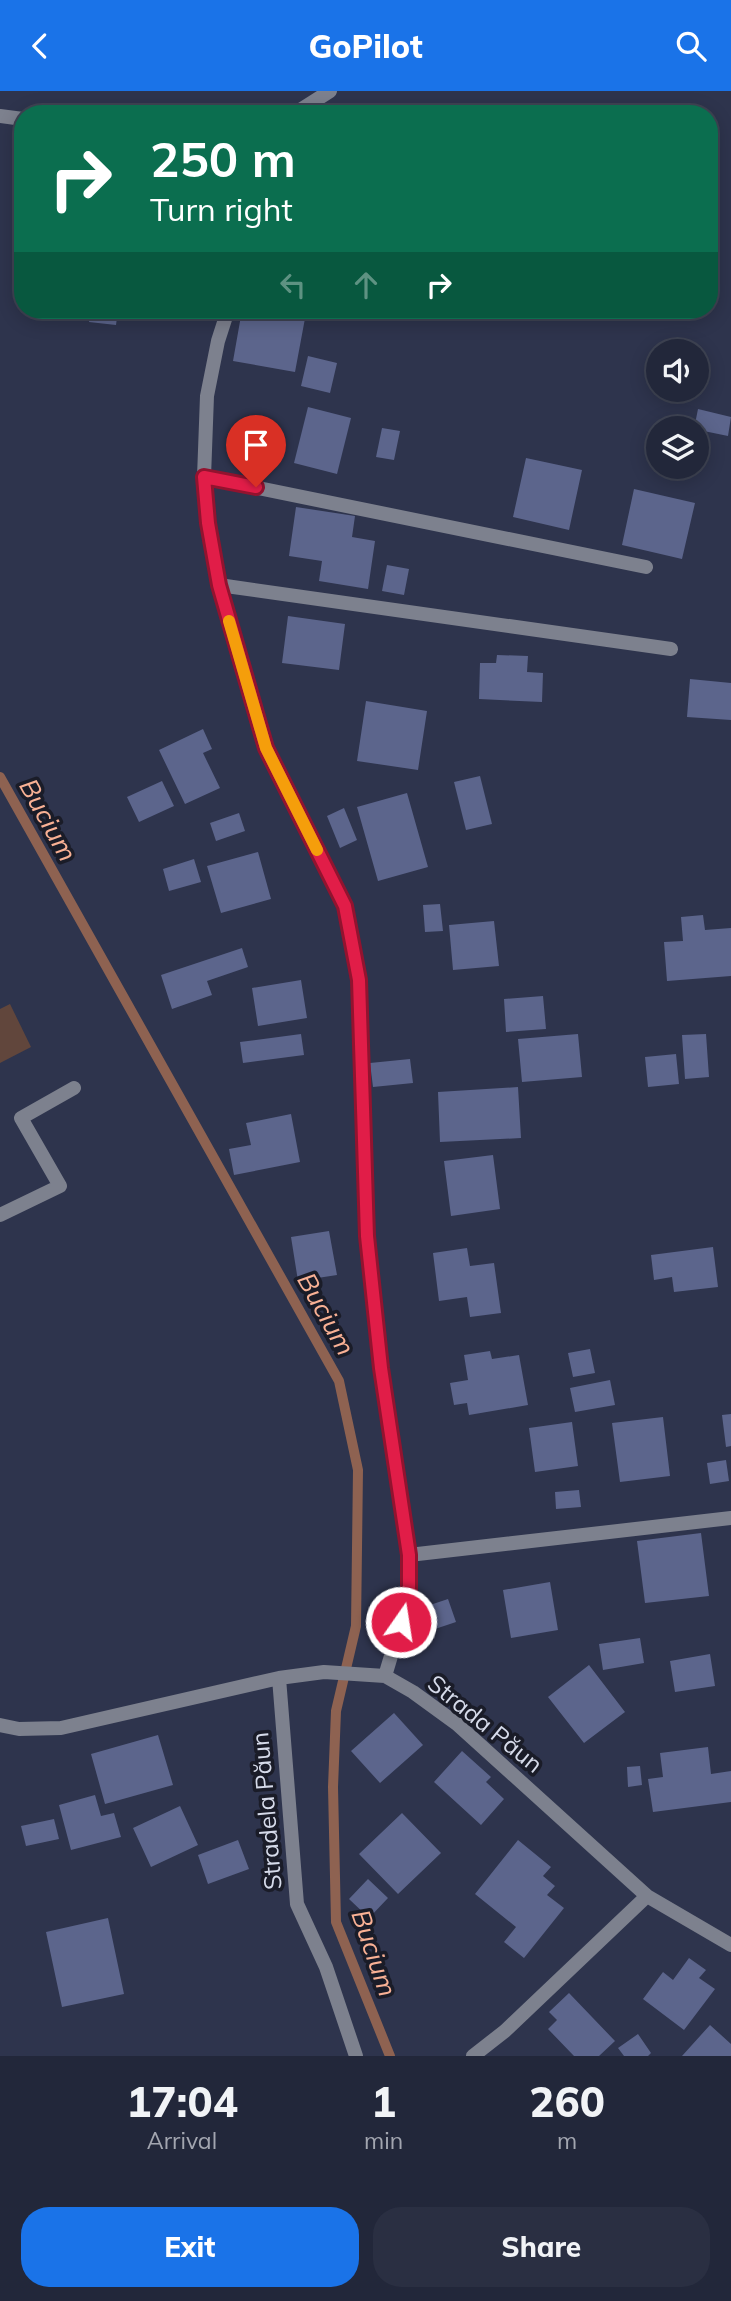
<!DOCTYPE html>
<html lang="en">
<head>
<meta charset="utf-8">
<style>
  body { margin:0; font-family:Mulish,sans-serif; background:#2a2f42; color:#f1f3f6; height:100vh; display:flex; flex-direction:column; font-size:26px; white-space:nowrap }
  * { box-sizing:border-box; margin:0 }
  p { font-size:23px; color:#a2a5af }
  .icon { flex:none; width:38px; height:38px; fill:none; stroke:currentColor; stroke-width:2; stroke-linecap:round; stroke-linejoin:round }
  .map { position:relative; height:1965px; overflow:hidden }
  .panel { display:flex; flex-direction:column; background:#22273a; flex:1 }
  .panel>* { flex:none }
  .hud { position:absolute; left:14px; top:14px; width:704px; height:214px; border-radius:28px; box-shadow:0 4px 18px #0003,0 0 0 2px #3f4454; background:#0b6e4f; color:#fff; overflow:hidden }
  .controls { position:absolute; left:646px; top:248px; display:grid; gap:14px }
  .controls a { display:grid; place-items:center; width:63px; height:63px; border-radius:50%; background:#22273a; box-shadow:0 4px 18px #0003,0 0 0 2px #3f4454; font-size:35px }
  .pin { position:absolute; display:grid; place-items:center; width:60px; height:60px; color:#fff; margin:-72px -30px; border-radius:50% 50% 50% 0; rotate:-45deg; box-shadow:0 0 7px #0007 }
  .pin .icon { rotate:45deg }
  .me { position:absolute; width:77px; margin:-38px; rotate:13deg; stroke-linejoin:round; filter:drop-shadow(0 0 5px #0008) }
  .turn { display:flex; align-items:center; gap:24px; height:147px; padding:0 21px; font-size:32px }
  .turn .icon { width:91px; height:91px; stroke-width:2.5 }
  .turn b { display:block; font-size:49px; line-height:60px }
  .lanes { display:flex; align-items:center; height:66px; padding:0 21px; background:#0003; justify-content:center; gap:35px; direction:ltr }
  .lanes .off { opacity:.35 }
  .eta { display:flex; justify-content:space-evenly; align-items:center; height:119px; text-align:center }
  .eta b { font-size:42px; font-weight:800; line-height:49px }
  .cta { display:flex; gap:14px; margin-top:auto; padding:14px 21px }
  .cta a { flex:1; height:80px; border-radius:28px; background:#1a73e8; color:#fff; font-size:28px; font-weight:800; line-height:80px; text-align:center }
  .cta a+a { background:#2a2f42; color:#f1f3f6 }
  header { display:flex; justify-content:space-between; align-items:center; height:91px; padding:0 21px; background:#1a73e8; color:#fff; font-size:32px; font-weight:800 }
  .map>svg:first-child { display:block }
  .green { fill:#61463c }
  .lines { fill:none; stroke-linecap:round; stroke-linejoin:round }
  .stream { stroke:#8e6251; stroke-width:10 }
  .building { fill:#5c658c }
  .service { stroke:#7d818e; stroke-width:14 }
  .minor { stroke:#7d818e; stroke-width:14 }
  .route-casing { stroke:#92132f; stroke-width:18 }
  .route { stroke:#e11d48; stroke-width:12 }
  .slow { stroke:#f59e0b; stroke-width:12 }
  .labels { text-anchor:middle; stroke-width:7; stroke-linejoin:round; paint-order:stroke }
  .street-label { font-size:24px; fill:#d6dbea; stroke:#1a1c28 }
  .water-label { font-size:26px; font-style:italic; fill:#f9b195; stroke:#1a1c28 }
</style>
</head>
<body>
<header><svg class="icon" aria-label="back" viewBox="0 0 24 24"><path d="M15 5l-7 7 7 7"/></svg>GoPilot<svg class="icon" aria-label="search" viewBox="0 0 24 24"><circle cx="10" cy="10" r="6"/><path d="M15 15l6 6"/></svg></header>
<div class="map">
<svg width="731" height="1965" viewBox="0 0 731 1965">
  <rect width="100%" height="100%" fill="#2e344d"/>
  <path class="green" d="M10,913L31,956L0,972V918Z"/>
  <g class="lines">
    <path class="stream" d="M0,686L339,1290L358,1379L356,1535L336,1620L333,1696L336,1831L390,1965"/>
  </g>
  <path class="building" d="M91,219H118L116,234L89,231Z
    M242,219H291L306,222L295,281L233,270Z
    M308,265L337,272L330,302L301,295Z
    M308,316L351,327L337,383L294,372Z
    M698,318L731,326L728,345L694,338Z
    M668,329L685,336L684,338H665Z
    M382,337L400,340L394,369L376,366Z
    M526,367L582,379L569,439L513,426Z
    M634,398L695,412L682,468L622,454Z
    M296,416L355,425L352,446L375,450L368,498L319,490L322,470L289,465Z
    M387,474L409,478L404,504L382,500Z
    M288,525L345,533L339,579L282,572Z
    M497,564L528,565L527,581L543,582L542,611L479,608L480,572H496Z
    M690,588L731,592V629L687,626Z
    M366,610L427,620L418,679L357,670Z
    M203,638L212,658L203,662L220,697L185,713L159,659Z
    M480,685L492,733L466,739L454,691Z
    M162,690L174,715L139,731L127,706Z
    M407,702L428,776L378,790L357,716Z
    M344,717L357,749L340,757L327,725Z
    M239,722L245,740L216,750L210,732Z
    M258,761L271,808L221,822L207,775Z
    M194,768L201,791L169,800L163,778Z
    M440,813L443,840L425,841L423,814Z
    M703,824L705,839L731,837V885L667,890L664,851L683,850L681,826Z
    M494,830L499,875L453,879L449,834Z
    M242,857L248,876L207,890L212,904L172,918L161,884Z
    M301,889L307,927L258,935L252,897Z
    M543,905L546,938L506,941L504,908Z
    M301,943L304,964L243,972L240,951Z
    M578,943L582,986L522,991L518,948Z
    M706,943L709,986L685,988L682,944Z
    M676,963L679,993L648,996L645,966Z
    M410,968L413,992L373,996L370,972Z
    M518,996L521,1047L440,1051L438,1001Z
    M291,1023L300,1071L234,1084L229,1058L251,1054L246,1032Z
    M493,1064L500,1118L451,1125L444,1070Z
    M329,1140L337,1184L298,1190L291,1146Z
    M713,1156L718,1196L674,1201L672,1186L654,1189L651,1164Z
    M467,1157L470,1175L494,1172L501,1222L470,1226L467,1206L439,1210L433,1162Z
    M590,1258L595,1282L573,1286L568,1262Z
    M490,1260L492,1268L519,1264L528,1314L469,1324L467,1312L454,1314L450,1292L468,1289L464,1264Z
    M610,1289L615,1314L575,1321L570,1297Z
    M731,1323V1355L726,1356L722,1324Z
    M663,1326L670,1385L620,1391L612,1332Z
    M572,1331L578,1375L535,1381L529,1337Z
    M726,1369L729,1390L710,1393L707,1372Z
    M579,1399L581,1416L556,1418L555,1401Z
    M701,1442L709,1505L645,1512L637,1450Z
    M550,1491L558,1539L511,1547L503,1499Z
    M448,1508L456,1531L435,1538L427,1515Z
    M640,1547L644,1572L603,1579L599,1553Z
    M710,1563L715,1595L675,1601L670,1570Z
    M589,1574L625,1621L584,1652L548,1606Z
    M394,1622L423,1654L380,1692L351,1660Z
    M158,1644L173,1694L105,1713L91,1663Z
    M708,1656L711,1683L731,1680V1711L653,1721L648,1688L663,1686L660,1662Z
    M462,1660L491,1686L486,1691L504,1708L481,1734L434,1691Z
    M640,1675L642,1694L628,1696L627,1676Z
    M95,1704L101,1725L114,1722L121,1746L71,1759L59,1714Z
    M180,1715L198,1754L151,1776L133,1737Z
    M402,1722L441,1762L398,1803L359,1763Z
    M54,1728L59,1748L26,1755L21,1735Z
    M238,1749L249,1778L208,1793L198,1764Z
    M518,1749L551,1776L543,1785L555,1795L547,1804L564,1817L524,1867L504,1851L516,1836L475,1803Z
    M368,1788L388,1807L369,1827L349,1808Z
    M108,1827L124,1903L62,1916L46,1841Z
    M689,1867L706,1879L699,1887L715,1898L684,1939L643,1908L663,1881L673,1889Z
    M569,1902L615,1950L599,1965H574L548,1938L557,1929L549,1921Z
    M710,1934L731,1953V1965H682Z
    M638,1943L651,1962L648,1965H624L618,1957Z"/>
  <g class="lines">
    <path class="service" d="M0,1124L60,1095L21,1027L74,997"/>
    <path class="minor" d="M294,23L330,0
      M0,25L23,28
      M228,219L218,250L207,305L204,386L208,432L219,494L266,657L345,815L359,889L367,1145L381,1277L409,1464V1505L385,1585
      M204,386L646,476
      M219,494L671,558
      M409,1464L731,1427
      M279,1587L297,1813L326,1876L356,1965
      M0,1634L19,1638L61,1637L279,1587L324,1581L385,1585L413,1601L457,1633L647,1805L731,1854
      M473,1965L505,1940L647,1805"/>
  </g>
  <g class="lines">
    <defs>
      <path id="route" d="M256,396L204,386L208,432L219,494L266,657L345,815L359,889L367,1145L381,1277L409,1464V1505L401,1531"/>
    </defs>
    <use href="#route" class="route-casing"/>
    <use href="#route" class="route"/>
    <path class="slow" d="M229,530L266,657L317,759"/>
  </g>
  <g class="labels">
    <g class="street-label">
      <text transform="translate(485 1633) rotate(39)" y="8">Strada Păun</text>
      <text transform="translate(267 1720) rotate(-95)" y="8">Stradela Păun</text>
    </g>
    <g class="water-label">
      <text transform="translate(48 729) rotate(61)" y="9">Bucium</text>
      <text transform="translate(326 1223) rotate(61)" y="9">Bucium</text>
      <text transform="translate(374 1862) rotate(71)" y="9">Bucium</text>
    </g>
  </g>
</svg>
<div class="controls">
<a><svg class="icon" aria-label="sound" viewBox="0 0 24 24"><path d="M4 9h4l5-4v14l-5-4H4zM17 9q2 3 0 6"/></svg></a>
<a><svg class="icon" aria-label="layers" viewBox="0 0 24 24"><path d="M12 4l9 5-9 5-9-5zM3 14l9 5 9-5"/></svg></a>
</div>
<div class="pin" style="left:256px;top:396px;background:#d93025"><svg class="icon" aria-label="arrive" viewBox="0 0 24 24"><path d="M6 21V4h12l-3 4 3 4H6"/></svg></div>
<svg class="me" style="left:401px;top:1531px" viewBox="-20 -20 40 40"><circle r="17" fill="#e11d48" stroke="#fff" stroke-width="3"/><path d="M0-11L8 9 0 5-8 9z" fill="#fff"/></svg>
<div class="hud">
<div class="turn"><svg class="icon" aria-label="right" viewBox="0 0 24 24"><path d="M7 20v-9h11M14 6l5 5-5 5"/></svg><div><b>250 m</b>Turn right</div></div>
<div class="lanes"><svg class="icon off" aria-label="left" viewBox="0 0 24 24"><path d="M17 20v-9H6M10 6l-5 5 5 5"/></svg><svg class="icon off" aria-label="ahead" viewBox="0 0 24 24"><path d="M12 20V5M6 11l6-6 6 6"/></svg><svg class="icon" aria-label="right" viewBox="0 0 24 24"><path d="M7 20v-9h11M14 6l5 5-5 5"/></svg></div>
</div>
</div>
<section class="panel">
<div class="eta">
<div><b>17:04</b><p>Arrival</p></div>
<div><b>1</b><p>min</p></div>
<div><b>260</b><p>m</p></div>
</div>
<div class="cta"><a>Exit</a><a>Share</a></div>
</section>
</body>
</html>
